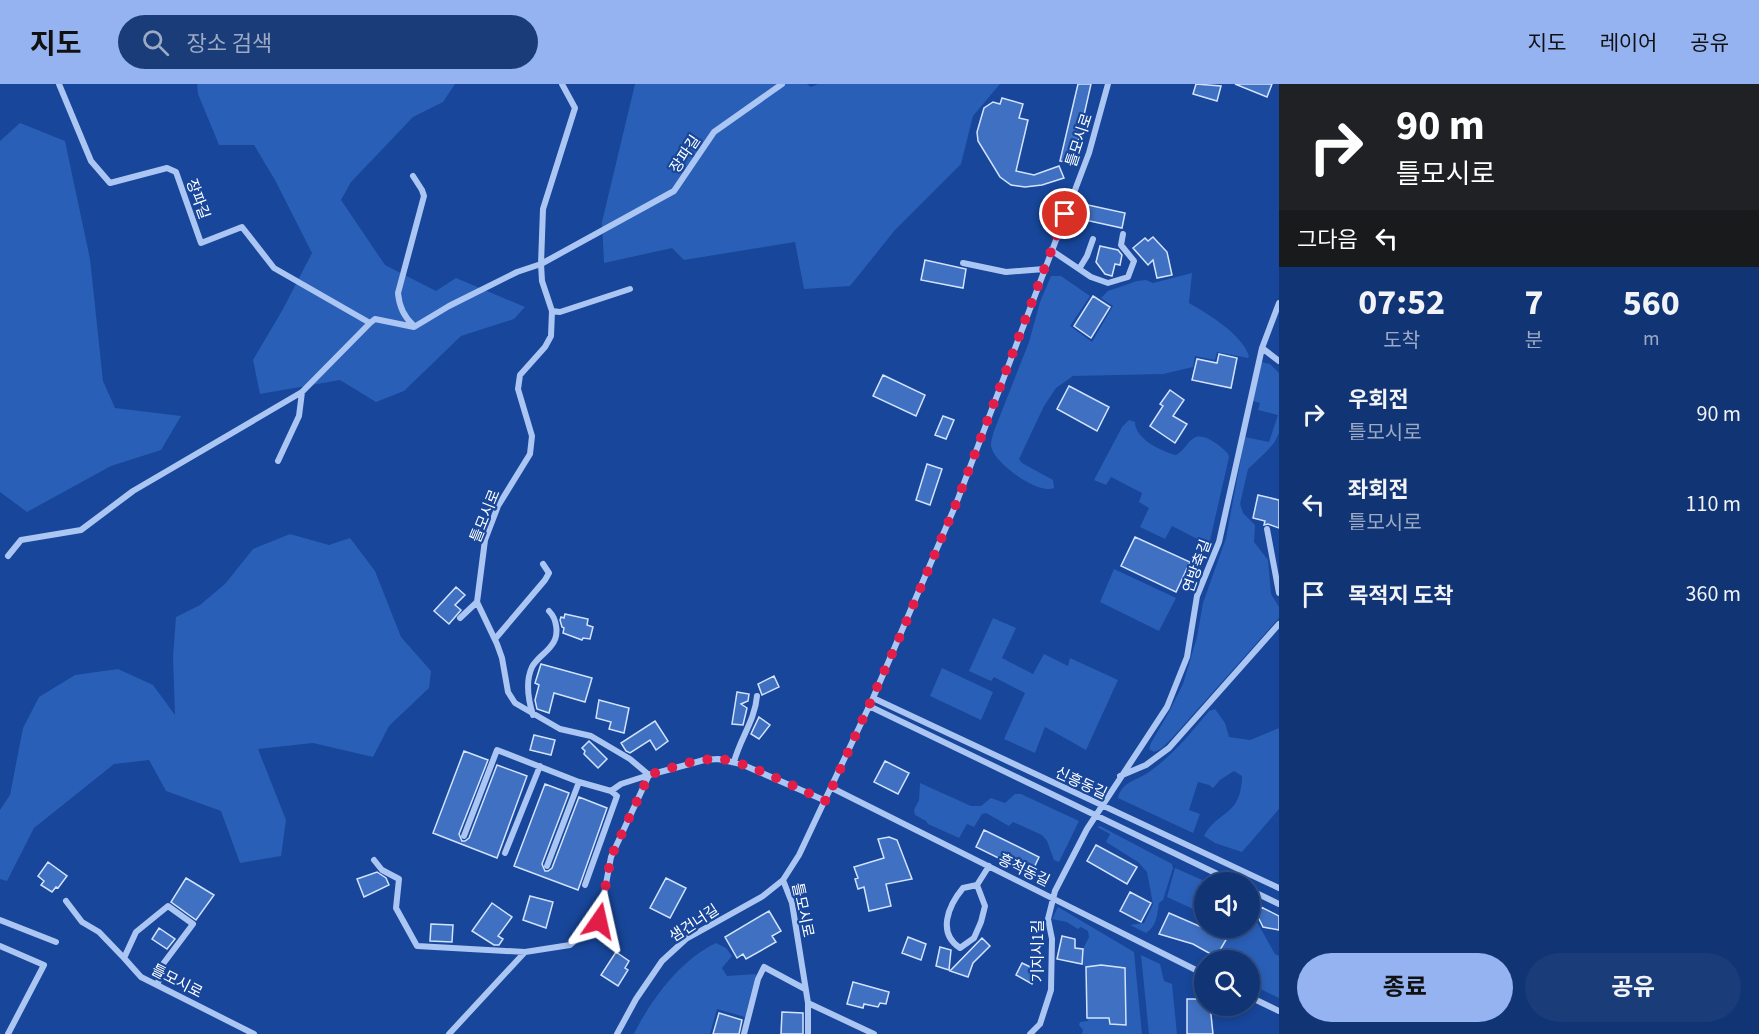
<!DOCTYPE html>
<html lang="ko">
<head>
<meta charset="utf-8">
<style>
  body { margin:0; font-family:"Source Sans 3","Noto Sans KR",sans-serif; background:#1a3c79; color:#f1f3f6; height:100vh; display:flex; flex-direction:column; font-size:22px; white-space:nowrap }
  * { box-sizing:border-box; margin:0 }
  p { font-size:20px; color:#9caac5 }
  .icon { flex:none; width:33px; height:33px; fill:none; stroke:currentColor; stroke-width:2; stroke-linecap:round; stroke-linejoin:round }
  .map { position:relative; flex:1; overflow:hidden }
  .details { display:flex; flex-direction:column; background:#113474; width:480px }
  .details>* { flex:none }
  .banner { background:#202124; color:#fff; overflow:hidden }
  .tools { position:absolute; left:1194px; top:788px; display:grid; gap:12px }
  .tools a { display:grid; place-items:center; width:66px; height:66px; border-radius:50%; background:#113474; box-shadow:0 3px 9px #0003,0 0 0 2px #304f86; font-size:30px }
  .pin { position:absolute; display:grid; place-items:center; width:51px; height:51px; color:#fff; margin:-26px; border:3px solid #fff; border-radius:50%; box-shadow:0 2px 6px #0007 }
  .me { position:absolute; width:66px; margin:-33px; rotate:11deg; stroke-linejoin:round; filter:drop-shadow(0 0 4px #0008) }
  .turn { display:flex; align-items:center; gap:21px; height:126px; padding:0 18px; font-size:27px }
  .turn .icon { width:78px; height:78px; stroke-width:2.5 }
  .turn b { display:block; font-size:42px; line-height:51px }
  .then { display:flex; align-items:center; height:57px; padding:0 18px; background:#0003; gap:12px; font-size:22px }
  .eta { display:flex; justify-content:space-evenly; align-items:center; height:102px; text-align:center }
  .eta b { font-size:36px; font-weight:700; line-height:42px }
  .primary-button { display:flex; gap:12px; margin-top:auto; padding:12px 18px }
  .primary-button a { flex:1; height:69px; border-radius:36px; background:#95b2f1; color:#111; font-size:24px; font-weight:700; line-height:69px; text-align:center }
  .primary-button a+a { background:#1a3c79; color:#f1f3f6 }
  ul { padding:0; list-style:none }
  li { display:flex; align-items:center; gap:18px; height:90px; padding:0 18px }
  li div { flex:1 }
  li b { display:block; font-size:22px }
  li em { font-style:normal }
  header { display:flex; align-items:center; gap:36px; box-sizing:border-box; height:84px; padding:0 30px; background:#95b2f1; color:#111 }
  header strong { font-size:28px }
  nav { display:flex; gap:33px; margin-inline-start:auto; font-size:21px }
  .search { width:420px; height:54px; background:#1a3c79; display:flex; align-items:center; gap:15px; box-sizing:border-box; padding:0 21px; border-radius:33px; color:#9caac5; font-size:22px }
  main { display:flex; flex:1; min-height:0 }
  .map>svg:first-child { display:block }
  .green { fill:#2a5fb7 }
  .building { fill:#3f70c1; stroke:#d3e3fc; stroke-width:1.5 }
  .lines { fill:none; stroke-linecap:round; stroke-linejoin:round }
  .street { stroke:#abc6f2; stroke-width:6 }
  .route { stroke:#e11d48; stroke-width:10; stroke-dasharray:0 18 }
  .labels { text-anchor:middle; stroke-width:4.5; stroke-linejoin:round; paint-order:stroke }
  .street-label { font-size:15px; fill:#fff; stroke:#17469a }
</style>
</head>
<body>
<header>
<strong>지도</strong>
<div class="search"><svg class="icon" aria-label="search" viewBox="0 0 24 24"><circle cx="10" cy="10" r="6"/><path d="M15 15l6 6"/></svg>장소 검색</div>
<nav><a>지도</a><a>레이어</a><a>공유</a></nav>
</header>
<main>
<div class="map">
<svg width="1279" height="950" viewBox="0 0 1279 950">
  <rect width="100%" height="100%" fill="#17469a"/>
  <path class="green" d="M197,0H455L443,18L413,33L351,98L341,116L385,181L436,207L456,194L525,223L514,235L461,252L404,307L376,318L340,296L260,310L253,276L283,225L312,169L275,96L254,61H219L198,10Z
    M635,0H807L811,3L818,0H1000L973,32L961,80L895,146L850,202L804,205L795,158L684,176L672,164L604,179L602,138Z
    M20,39L65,57L90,175L103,297L115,324L181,332L161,366L111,382L27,428L0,408V57Z
    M1192,189L1189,219C1208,230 1242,250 1249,272L1248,274L1217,268L1215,276L1195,272L1193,283L1163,290L1073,292L1056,304L1044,322L1019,375L1022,379L1053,396L1054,404C1038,411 992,378 991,361C991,357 993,350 994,347L1029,258L1040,218L1051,192H1061L1090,212L1070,242L1092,258L1113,222L1101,214L1108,207L1137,197L1146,196L1153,199Z
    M1261,278L1270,280L1279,289V349L1274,359L1267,367L1248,385L1240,420L1243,429L1255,441L1254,458L1268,476L1271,510L1279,523V534L1173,653L1161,665L1154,668L1149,665L1151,659L1169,628L1183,600L1197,553L1203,519L1226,454L1245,353L1269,358L1278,331L1258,326L1260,319L1253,317Z
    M1129,336L1135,338C1135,355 1161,367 1176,371C1184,367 1187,358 1194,354C1204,348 1222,363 1228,370L1229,373L1209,461L1172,442L1165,455L1140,443L1149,424L1139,418L1142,409L1111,393L1106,401L1094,396L1122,343Z
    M290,450L329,461L350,454L375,487L401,553L431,587L429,604L389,642L373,673L313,659L258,665L286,736L281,772L240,779L221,727L166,707L149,676L114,680L34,744L7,797L0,795V726L10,711L23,644L39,613L75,591L118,585L153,601L175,631L173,573L176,533L200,521L225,500L253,465Z
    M1114,485L1176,514L1159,547L1100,518Z
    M993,534L1016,544L1002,574L1033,590L1044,570L1068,582L1070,574L1118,596L1086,666L1045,643L1035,669L1004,655L1025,609L994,593L991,597L969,587Z
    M942,584L993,608L981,636L930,612Z
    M1215,625L1225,639L1229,653L1250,656L1279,644V725L1242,768L1215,759L1204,752C1219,725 1241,733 1242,692L1234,687L1220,696L1213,704L1209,701L1198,698L1189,726L1200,730L1193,749L1118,714C1122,697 1138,696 1149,688C1173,671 1191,649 1209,627Z
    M920,699L971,722H981L991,714L1005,719L1015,710H1021L1079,737L1059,778L1054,776L1047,757L1042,751L1013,738L1009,742L986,729L982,730L974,743L967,740L959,754L928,740L926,737L915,731L914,726L919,716Z
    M1100,742L1172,780L1173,784L1163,816L1159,819C1157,831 1157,842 1146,849L1130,841L1144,839L1153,820L1147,788L1138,778L1106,758L1110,750L1097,743Z
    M1175,784L1207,798H1204V830L1167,813Z
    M1250,817L1258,821L1253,831L1275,870L1279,872V914L1250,900V876H1221L1225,843H1250Z
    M1058,823L1134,868L1142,950H1082L1083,946L1079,941L1080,938L1088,937L1087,934H1109L1110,940L1126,941L1125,885L1101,881L1086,883L1082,880L1083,865L1089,853L1088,847L1081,843L1078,845L1067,838L1052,835Z
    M716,859L726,864L732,872L722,884L727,892L756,890L745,933L717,925L710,950H634C650,917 681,875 716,859Z
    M1141,871L1160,880L1164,897L1172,900L1177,950H1149Z"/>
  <path class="building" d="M1078,0H1091L1073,80L1060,77Z
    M1196,0L1221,2L1217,17L1193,10Z
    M1235,0H1272L1267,13Z
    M1002,14L1023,20L1019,34L1028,36L1016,87L1034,91L1059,82L1064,94L1042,101L1025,103L1011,101L1000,93L978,57L977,48L984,24L993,18L1000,20Z
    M1088,121L1125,129L1122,144L1085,136Z
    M1153,153L1167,168L1172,191L1157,194L1153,176L1148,181L1133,164L1145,154L1148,157Z
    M1100,162L1118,166L1122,171L1120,181L1115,180L1112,192L1105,190L1096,178Z
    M925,176L966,185L963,204L921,196Z
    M1093,212L1110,223L1091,254L1074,242Z
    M1219,270L1237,274L1231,304L1192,296L1197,275L1217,279Z
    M883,291L925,311L916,332L873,312Z
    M1069,302L1109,323L1097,347L1057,325Z
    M1170,306L1184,316L1173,332L1187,340L1175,359L1150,342L1163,322L1160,320Z
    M943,332L954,336L946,355L935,351Z
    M927,380L942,385L930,421L916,416Z
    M1258,411L1279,416V444L1268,440L1264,441L1265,437L1253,434Z
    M1135,453L1190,478L1176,508L1121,482Z
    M456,503L465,511L455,521L461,526L449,540L434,527Z
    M565,530L588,535L587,541L593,543L590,555L583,554L582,556L563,549L564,544L562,543L560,536L561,533L564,534Z
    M541,580L592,594L585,618L554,609L549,629L537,625L535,616L539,601L535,599Z
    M774,592L779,603L762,611L758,600Z
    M737,608L749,610L748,617L741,620L747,624L743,641L732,640Z
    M599,616L629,624L624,649L609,645L611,638L596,634Z
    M759,633L770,641L759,655L751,650Z
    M655,637L668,657L656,666L650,656L630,669L626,667L621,659Z
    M534,651L555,656L551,671L530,666Z
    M589,657L607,675L598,684L584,670L585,667L582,664Z
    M464,667L488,676L459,750L462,757H465L469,754L497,681L527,692L497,774L433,749Z
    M885,677L909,689L898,710L874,698Z
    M545,700L569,709L542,780L545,787H548L552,784L579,713L607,724L578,806L514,782Z
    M984,746L1039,773L1031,790L976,763Z
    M889,753L897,756L912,795L886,800L891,822L869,827L864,803L858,805L855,795L858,794L854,783L884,774L878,755Z
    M1096,761L1137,783L1127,800L1087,777Z
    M48,778L67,792L58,804L56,803L52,808L41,801L44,797L38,792Z
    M377,788L386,794L389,801L364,813L357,795Z
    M186,794L214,811L196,836L171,818Z
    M666,794L686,804L670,834L650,824Z
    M1130,808L1151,819L1141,838L1120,827Z
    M530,812L553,818L546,844L523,836Z
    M492,819L512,833L498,852L503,855L499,861H494L472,847Z
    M1261,823L1279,832V846L1263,843L1257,831Z
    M769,827L781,847L772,852L776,858L746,875L743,870L737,874L725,853Z
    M1169,829L1227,854L1216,873L1193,860L1159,850Z
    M431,840L453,841L452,858L430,857Z
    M159,844L175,855L167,865L152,855Z
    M1062,852L1075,855V864L1083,865L1082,880L1057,875Z
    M908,853L926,860L921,876L902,869Z
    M982,854L990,862L973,879L968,893L950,887Z
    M940,863L951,866L949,886L936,882Z
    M616,868L629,877L625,884L628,886L618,902L601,891Z
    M1022,879L1039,887L1032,900L1016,891Z
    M1101,881L1125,884L1126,941L1110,940L1109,934H1087L1086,883Z
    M853,898L889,908L886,920L880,919L878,923L864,920L863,924L847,920Z
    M1187,915H1204V921H1210L1213,950H1187Z
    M782,928L803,929V950H781Z
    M719,929L742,936L739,950H713Z"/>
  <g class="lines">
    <path class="street" d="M59,0L91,77L110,99L167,84L176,88L201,159L242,143L274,184L370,239L375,235L414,243L449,222L517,188L541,180L674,107L714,48L782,0
      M413,92L422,106L424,112L398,209C399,222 404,233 414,242
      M1051,166L1091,193L1108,199L1128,193L1134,177L1121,161L1123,150
      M963,179L1006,188L1044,185
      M1079,185L1087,172L1093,155
      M552,227L560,228L630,205
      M1262,264L1279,277
      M278,377L299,332L302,308
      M1267,445L1279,509
      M8,472L21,456L81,446L133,407L302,308L370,239
      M460,534L477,518
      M495,555L545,496L549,489L543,480
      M873,614L1279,804
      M869,622L1234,798
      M533,631C528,615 525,598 532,583C537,574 545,570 551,562C560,552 557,535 549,527
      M734,678C740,655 755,636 757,612
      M1120,692L1146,681L1169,664L1279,540
      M832,704L1204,890
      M464,752L497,666L579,698L611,707
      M505,769L540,682
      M374,776L382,786L399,795L396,824L417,862L525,868
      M547,782L579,698
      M783,796L792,819L808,919V950
      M585,801L617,712L611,707L621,700L649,691L704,676L718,675L741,680L826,717
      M977,801L985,822L981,838L974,854L960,864C937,849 948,822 963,804L977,801L989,782
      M1250,806L1279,820
      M66,817L82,838L99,848L124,874
      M0,836L56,858
      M0,862L44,881L8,950
      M158,901L160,884L193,840L168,822L136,848L124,874L141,893L254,950
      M1250,913L1279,927
      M808,919L874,950
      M449,950L525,868L570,861L599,837L611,773L649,691L630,675L591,652L560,645L515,619L508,608L502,574L497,560L477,518L485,456L498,422L530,370L532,352L518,305L520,291L545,263L551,252L552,227L542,197L541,180L543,125L575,24L562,0
      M617,950L636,915L662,877L686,855L763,812L783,796L799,771L873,614L956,420L1089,69L1108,0
      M744,950L758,895L764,883L805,905
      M1030,950L1040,940L1051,906L1052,855L1048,835L1055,807L1087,745L1167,623L1187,573L1197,512L1219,458L1262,264L1279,219"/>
  </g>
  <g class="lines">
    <path class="route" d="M599,837L611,773L649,691C671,684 694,675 717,675C743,675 800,706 826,717L901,550L956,420L1065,130"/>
  </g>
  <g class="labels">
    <g class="street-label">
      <text transform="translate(1079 56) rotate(-72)" y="5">틀모시로</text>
      <text transform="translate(685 70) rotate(-56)" y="5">장파길</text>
      <text transform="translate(198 115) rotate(70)" y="5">장파길</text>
      <text transform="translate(485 432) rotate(-68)" y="5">틀모시로</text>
      <text transform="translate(1197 482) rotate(-70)" y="5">연방축길</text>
      <text transform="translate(1081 699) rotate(25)" y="5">신흥동길</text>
      <text transform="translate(1024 786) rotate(26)" y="5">흥척동길</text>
      <text transform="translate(803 826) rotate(78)" y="5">틀모시로</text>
      <text transform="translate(694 839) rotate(-33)" y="5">샘건너길</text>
      <text transform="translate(1038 867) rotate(-90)" y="5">기지시1길</text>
      <text transform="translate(177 897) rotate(27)" y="5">틀모시로</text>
    </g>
  </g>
</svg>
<div class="tools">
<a><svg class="icon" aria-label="sound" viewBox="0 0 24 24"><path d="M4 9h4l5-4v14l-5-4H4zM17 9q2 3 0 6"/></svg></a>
<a><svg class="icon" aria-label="search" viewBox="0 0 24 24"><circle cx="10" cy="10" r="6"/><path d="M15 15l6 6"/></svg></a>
</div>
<div class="pin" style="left:1065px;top:130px;background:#d93025"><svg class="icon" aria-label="arrive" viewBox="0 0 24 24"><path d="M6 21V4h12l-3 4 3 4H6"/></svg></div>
<svg class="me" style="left:599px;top:837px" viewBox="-20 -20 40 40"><path d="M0-17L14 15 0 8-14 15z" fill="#e11d48" stroke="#fff" stroke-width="4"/></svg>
</div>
<section class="details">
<div class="banner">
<div class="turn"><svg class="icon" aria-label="right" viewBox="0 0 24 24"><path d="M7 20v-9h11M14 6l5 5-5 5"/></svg><div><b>90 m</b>틀모시로</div></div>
<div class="then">그다음<svg class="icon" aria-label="left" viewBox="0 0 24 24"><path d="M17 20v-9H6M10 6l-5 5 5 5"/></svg></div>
</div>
<div class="eta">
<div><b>07:52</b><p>도착</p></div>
<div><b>7</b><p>분</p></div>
<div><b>560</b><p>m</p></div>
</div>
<ul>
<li><svg class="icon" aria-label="right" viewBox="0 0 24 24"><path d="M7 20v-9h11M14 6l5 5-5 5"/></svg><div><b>우회전</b><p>틀모시로</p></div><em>90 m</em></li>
<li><svg class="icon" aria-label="left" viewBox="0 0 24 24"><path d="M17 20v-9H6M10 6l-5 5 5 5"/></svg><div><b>좌회전</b><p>틀모시로</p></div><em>110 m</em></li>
<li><svg class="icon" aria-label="arrive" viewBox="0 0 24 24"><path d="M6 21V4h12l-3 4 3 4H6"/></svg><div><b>목적지 도착</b></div><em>360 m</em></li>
</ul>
<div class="primary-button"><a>종료</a><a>공유</a></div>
</section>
</main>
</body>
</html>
